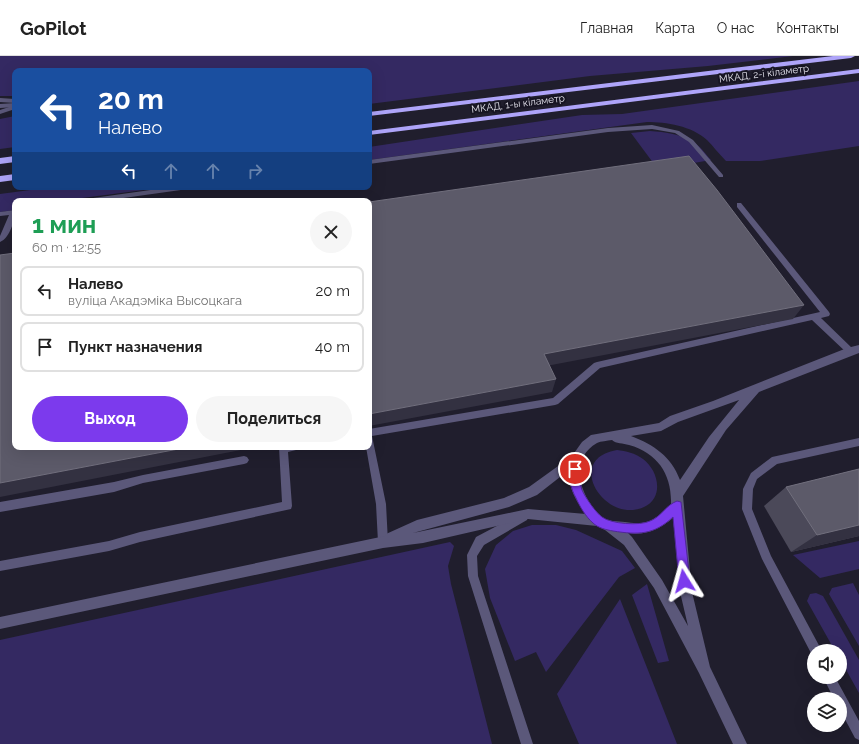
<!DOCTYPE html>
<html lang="ru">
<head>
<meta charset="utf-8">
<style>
  body { margin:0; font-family:Raleway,sans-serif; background:#f6f6f6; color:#222; height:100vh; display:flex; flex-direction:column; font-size:15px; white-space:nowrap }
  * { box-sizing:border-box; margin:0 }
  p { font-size:13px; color:#767676 }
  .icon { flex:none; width:22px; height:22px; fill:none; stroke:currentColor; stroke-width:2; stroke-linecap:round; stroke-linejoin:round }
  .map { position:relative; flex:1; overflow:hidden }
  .panel { position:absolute; left:12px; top:142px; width:360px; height:252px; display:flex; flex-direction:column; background:#fff; border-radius:8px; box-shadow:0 4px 16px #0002 }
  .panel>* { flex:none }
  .hud { position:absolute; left:12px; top:12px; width:360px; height:122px; border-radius:8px; box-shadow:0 4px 16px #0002; background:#1a4fa0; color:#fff; overflow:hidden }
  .fabs { position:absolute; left:807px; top:588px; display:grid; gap:8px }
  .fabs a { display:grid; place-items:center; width:40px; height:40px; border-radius:50%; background:#fff; box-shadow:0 4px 16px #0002; font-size:20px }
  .pin { position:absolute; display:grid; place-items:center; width:34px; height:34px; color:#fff; margin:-17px; border:2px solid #fff; border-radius:50%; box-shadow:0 1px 4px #0007 }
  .me { position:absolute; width:44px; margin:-22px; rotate:352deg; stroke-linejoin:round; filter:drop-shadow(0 0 3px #0008) }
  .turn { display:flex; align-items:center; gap:14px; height:84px; padding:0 20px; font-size:18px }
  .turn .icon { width:52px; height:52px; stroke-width:2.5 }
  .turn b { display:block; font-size:28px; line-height:34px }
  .lanes { display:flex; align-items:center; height:38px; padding:0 20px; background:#0003; justify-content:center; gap:20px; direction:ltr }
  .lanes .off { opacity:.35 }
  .round { display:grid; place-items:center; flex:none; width:42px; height:42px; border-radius:21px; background:#f6f6f6 }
  .summary { display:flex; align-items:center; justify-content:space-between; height:68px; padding:0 20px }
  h1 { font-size:24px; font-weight:700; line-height:30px; color:#1e9e55 }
  .primary-button { display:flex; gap:8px; margin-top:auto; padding:8px 20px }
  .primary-button a { flex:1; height:46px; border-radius:24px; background:#7c3aed; color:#fff; font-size:16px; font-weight:700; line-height:46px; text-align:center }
  .primary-button a+a { background:#f6f6f6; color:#222 }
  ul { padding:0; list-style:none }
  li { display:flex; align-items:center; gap:12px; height:50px; margin:0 8px 6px; padding:0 12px; border:2px solid #e0e0e0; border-radius:8px }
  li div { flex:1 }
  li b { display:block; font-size:15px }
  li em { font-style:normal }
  header { display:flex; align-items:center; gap:24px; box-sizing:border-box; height:56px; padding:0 20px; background:#fff; border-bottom:1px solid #e0e0e0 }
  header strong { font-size:19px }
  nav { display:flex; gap:22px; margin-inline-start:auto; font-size:14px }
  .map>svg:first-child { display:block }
  .green { fill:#342962 }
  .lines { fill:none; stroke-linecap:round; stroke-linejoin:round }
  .lane { fill:#5b587a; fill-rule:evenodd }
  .street { fill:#5b587a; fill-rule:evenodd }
  .highway { fill:#aea4f9; fill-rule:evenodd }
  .wall { fill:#4b4959 }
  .shaded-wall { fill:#333141 }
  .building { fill:#5c5a69; stroke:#716f7d }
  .route { fill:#7c3aed; stroke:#51269a }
  .labels { text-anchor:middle; stroke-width:4; stroke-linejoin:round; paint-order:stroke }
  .far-street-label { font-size:10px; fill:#e2e1eb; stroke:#171523 }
</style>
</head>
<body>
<header>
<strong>GoPilot</strong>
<nav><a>Главная</a><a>Карта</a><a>О нас</a><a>Контакты</a></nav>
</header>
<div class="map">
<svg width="859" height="688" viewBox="0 0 859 688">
  <rect width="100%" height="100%" fill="#201e2d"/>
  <path class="green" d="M0,0H793L708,10L590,20L369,48V15H15V40H0Z
    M859,25V90L760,105H726C719,98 713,90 707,84C692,70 666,66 647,66L369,104V91L582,59L622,58Z
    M15,60V91L0,93V63Z
    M650,75C665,76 683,78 696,88C702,92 706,99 711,104L688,108H654L631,77Z
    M53,131H167L59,145H15V154L0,156V138Z
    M617,394C626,395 635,397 643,403C658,414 665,441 644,451C605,469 563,403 617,394Z
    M532,469H556L576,474L622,495L635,512L619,521L546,616L536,596L515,605L490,542L485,513L496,489L513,475Z
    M859,485V513L820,522L793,499Z
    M450,486L454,490L448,510L451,528L492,688H0V584Z
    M853,527L859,539V590L829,538L832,532Z
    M647,528L669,605L658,607L632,539Z
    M816,537L823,540L859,604V637L840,603V595H835L807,545L810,538Z
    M620,543L677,688H579L557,638Z"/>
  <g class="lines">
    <path class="lane" d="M0,42L15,43V47L0,46Z
      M15,49V53L0,58V54Z
      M652,69L679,75L693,84L723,119V121H719L689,86L675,77L652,73L608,76L369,108V104L608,72Z
      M172,131H191L188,133L102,145H83L86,143Z
      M737,147H741L829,256L830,258L829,260L821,262L853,293L854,295L853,297H847L812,264L600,312L558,348L555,349L372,380L386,448L388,486L387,490L383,491L379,490L378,486L376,448L366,391H369V373L553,342L594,307L597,306L820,256L737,151Z
      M15,154C15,164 10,182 0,186V180L9,159L0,160V156Z
      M859,382V390L777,408L757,423L753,433L752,453L771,500L822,595H814V600L812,599L762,503L742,453L743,433L751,417L772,401Z
      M279,391H298L296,394L288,396L292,450L291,453L140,486L109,495L0,515V505L109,485L140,476L282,446Z
      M244,400L247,401L249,404L247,407L244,408L143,427L114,436L0,456V446L114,426L143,419Z
      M523,456L527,458L528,461L527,464L484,489L477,500L478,520L533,688H521L468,520L467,499L476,481Z
      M823,621H835L859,665V684L855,682L840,654V643H834Z"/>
    <path class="street" d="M15,47V51L0,52V48Z
      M859,289V297L759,336L726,374L683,440L692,536L710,611L747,688H733L699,617L654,532L624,489L605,474L597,470L528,463L423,487L383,492L0,573V561L385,480L386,478L417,464L504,442L529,431L572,400L582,386L591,379L659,367L670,360L713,345L847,292ZM739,344L709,381L680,424C671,400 654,389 631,380L661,375L678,366ZM612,384C616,388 623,387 629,389C658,397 672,419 671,448C666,452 661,459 655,462C647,468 635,468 625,466C618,465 607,466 602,461C581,443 567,404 597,387C601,385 607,385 612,384ZM569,414C568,432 576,445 586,458L528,453L413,477L509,451L537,439ZM673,462L680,536L688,570L662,524L632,481L628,477C645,480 660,473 673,462Z"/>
    <path class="highway" d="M833,0H855L851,2L369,60V56Z
      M859,13V17L369,79V75Z
      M15,100V106L0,108V102Z
      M15,118V124L0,126V120Z"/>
  </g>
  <path class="wall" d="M859,413V480L791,496L764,450L786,431Z"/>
  <path class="shaded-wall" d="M804,249L793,263L541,311L544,298Z
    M556,323L552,336L369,370V358Z
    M189,391H256L0,441V427Z
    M859,469V480L791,496L817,479Z"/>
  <path class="building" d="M689,100L717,134L804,249L544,298L556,323L369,358V146Z
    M15,197V391H189L0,427V199Z
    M859,413V469L817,479L786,431Z"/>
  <path class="route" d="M575,409L578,410C582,417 579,426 582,434C585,441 596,457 602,461C611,468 640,470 650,465C661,461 666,449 677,445L681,446L690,525L688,529L684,531L681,529L679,525L673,461C654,479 638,479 613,475C607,474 598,472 593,467C586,461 580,451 576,442C571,433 567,420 572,410Z"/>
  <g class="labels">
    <g class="far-street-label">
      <text transform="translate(764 17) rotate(-7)" y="4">МКАД, 2-і кіламетр</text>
      <text transform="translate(518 47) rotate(-7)" y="4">МКАД, 1-ы кіламетр</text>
    </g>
  </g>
</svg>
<div class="fabs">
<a><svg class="icon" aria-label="sound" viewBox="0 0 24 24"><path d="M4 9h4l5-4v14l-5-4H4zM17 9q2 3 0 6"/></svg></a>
<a><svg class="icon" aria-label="layers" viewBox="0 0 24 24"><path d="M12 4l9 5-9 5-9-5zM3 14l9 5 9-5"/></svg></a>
</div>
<div class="pin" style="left:575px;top:413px;background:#d93025"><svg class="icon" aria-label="arrive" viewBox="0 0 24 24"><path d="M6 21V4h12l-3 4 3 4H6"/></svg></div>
<svg class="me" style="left:684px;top:525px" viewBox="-20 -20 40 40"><path d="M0-17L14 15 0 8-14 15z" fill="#7c3aed" stroke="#fff" stroke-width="4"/></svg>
<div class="hud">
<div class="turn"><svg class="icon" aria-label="left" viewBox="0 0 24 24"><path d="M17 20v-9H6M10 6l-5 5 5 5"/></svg><div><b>20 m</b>Налево</div></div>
<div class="lanes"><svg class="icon" aria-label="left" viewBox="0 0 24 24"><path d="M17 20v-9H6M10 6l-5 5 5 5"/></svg><svg class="icon off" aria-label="ahead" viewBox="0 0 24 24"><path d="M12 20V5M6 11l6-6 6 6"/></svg><svg class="icon off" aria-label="ahead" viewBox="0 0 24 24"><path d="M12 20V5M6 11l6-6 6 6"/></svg><svg class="icon off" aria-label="right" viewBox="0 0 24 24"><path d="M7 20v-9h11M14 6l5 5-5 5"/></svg></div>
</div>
<section class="panel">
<div class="summary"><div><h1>1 мин</h1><p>60 m · 12:55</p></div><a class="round"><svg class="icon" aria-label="close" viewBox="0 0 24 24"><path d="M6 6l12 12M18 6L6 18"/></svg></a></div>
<ul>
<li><svg class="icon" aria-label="left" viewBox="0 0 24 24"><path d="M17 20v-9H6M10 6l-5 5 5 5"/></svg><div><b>Налево</b><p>вуліца Акадэміка Высоцкага</p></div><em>20 m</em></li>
<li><svg class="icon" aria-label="arrive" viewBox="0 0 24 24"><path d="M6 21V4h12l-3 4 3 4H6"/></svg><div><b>Пункт назначения</b></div><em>40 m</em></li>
</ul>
<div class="primary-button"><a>Выход</a><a>Поделиться</a></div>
</section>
</div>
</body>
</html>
